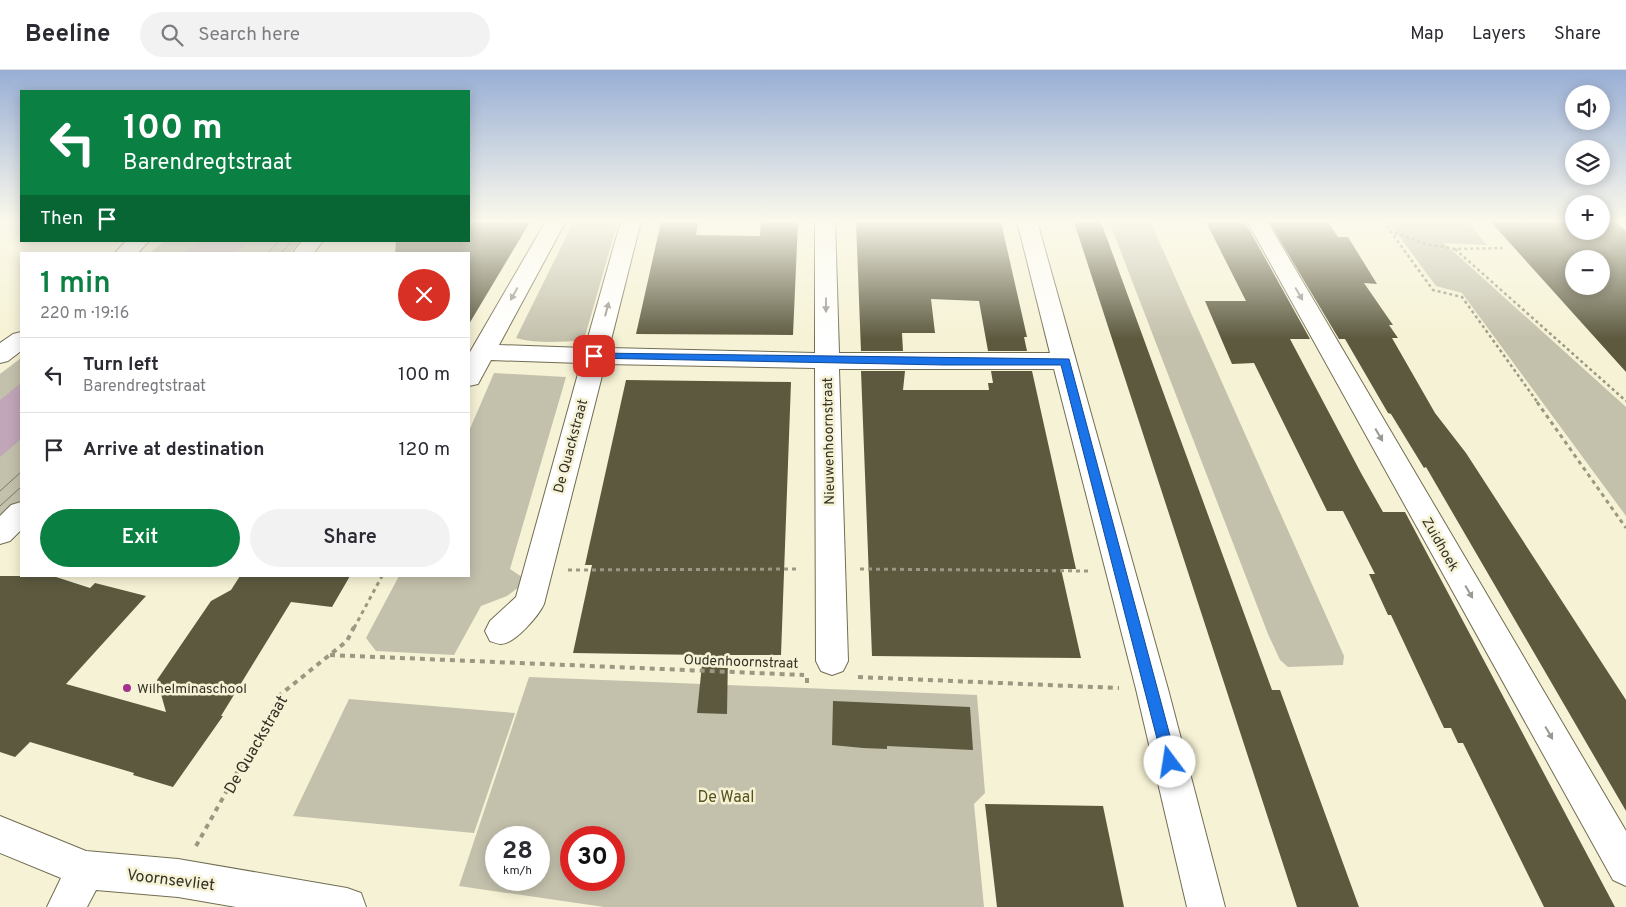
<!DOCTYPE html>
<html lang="en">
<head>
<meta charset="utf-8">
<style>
  body { margin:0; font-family:Overpass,sans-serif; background:#f2f2f3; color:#2b2b33; height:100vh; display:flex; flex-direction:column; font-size:19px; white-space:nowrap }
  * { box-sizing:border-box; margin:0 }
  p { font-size:16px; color:#7c7c81 }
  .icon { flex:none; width:28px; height:28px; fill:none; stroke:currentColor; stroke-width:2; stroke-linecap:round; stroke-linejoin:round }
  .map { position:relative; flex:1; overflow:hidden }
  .side { position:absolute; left:20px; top:182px; width:450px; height:325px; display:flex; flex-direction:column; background:#fff; border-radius:0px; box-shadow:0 2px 12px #0003 }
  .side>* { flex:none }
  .guide { position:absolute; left:20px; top:20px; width:450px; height:152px; border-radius:0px; box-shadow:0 2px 12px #0003; background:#0b8043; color:#fff; overflow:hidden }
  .fabs { position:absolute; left:1565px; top:15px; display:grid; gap:10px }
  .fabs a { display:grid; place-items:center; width:45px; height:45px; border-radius:50%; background:#fff; box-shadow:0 2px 12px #0003; font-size:25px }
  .speed { position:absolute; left:485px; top:756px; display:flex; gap:10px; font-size:25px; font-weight:700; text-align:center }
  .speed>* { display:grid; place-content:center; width:65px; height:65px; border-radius:50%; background:#fff; box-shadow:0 2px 12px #0003; line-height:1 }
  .speed small { font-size:12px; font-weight:400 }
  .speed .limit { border:8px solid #d22; background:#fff; color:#111 }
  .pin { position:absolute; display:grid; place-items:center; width:42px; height:42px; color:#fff; margin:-21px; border-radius:10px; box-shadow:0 2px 8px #0006 }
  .me { position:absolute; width:55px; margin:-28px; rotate:346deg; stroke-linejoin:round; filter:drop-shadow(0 0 4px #0008) }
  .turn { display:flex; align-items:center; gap:18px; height:105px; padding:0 20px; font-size:22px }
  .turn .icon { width:65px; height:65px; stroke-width:2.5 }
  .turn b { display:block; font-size:35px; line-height:42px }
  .then { display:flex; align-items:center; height:48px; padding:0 20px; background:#0003; gap:10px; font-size:19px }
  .round { display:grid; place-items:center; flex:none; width:52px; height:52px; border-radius:26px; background:#f2f2f3 }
  .headline { display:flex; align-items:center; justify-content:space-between; height:85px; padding:0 20px }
  h1 { font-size:30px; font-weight:600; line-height:38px; color:#0b8043 }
  .button { display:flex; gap:10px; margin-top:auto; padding:10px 20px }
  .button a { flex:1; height:58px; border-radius:30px; background:#0b8043; color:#fff; font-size:20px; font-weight:600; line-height:58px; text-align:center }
  .button a+a { background:#f2f2f3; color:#2b2b33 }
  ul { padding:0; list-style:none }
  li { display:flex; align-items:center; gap:15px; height:75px; padding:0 20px; border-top:1px solid #e1e1e2 }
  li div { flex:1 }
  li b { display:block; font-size:19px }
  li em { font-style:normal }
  header { display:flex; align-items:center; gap:30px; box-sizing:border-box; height:70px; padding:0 25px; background:#fff; border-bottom:1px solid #e1e1e2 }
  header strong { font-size:24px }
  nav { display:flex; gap:28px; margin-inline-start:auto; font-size:18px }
  .search { width:350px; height:45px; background:#f2f2f3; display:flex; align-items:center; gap:12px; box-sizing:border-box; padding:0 18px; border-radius:28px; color:#7c7c81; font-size:19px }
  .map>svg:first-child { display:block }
  .green { fill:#c3c1ac; fill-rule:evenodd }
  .water { fill:#c0a6b8 }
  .building { fill:#5c593f; fill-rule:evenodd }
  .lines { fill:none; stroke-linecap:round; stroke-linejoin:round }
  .minor-casing { stroke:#716d53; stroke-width:2 }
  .path-far2 { stroke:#9a9782; stroke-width:2.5; stroke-dasharray:3 3; stroke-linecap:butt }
  .path-far1 { stroke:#9a9782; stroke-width:3; stroke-dasharray:4 4; stroke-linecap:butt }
  .path { stroke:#9a9782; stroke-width:4; stroke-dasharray:5 5; stroke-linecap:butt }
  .minor { fill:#fff; fill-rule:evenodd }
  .tram { stroke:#7b7866; stroke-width:1 }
  .oneway { fill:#9a9893 }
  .route { fill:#1a73e8; stroke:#114b97 }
  .poi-dot { fill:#a4338e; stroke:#f6f2d5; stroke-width:2 }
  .labels { text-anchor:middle; stroke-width:5; stroke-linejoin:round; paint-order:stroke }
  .street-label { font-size:14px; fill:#343227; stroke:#f6f2d5 }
  .poi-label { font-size:14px; fill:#343227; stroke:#f6f2d5; text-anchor:start }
  .near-street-label { font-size:16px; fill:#343227; stroke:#f6f2d5 }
  .near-park-label { font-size:16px; fill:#595220; stroke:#f6f2d5 }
</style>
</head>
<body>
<header>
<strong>Beeline</strong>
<div class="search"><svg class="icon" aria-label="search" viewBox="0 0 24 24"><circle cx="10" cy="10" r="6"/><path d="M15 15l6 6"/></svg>Search here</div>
<nav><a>Map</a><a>Layers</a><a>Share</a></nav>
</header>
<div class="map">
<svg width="1626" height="837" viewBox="0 0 1626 837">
  <rect width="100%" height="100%" fill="#f6f2d5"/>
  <path class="green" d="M574,151H618L584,270C562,272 538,274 516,268Z
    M1150,151L1344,586L1343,595L1288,597L1280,590L1268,564L1109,151Z
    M1467,151L1487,175L1444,173L1626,337V446L1462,223L1436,216L1388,151Z
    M164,171H301L289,184H148Z
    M21,288V431L0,449V304Z
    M494,303L566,307L510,499L522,507L519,517L507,526L481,536L454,585L376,581L366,568L399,506H469V361Z
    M529,607L977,625L985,723L974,734L984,837H604L459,816ZM496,768H539V810H496ZM571,768H614V810H571Z
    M349,629L515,643L474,763L293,746Z"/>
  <path class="water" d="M198,171H249L234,184H183Z
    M21,313V369L0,387V330Z"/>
  <path class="building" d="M469,152H530L469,254V184H395L396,171H469Z
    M661,152H698L696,165L760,166L761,152H798L793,265L636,264Z
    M856,152H1001L1027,267H1024L1027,281H988L979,231L931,229L935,263H902L903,281H861Z
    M1074,152H1101L1272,620H1280L1359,837H1297Z
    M1206,152H1245L1310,269H1290L1361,403L1383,442H1405L1615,837H1544L1463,673H1458L1451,658H1444L1391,545H1388L1369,504H1375L1343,441H1327L1254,293L1232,294L1205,231H1246Z
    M1269,152H1328L1338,167H1348L1377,214L1364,213L1393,255H1389L1398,268H1392L1435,343L1466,383L1626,630V741L1426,397L1424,398L1391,344L1388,343L1345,269H1339Z
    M1491,152H1574V161H1601V152H1616L1626,161V302ZM1574,189H1601V216H1574Z
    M861,301H905L903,320H989L988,313H993L991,301H1032L1076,499H1061L1081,588L872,586Z
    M626,310L791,312L781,585H728L727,644L697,643L703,585L573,583L592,495H585Z
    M0,506H53L90,518L95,513L146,526L66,614L166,642L157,610L211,531L231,520L240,506H350L332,537L291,532L221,646H223L173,717L133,705L134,703L30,672L15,687L0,682Z
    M833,631L970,637L973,680L887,676V679L863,678L832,675Z
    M985,734L1103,736L1124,837H997Z"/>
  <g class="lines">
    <defs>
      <path id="minor" d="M546,151H566L499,275L585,278L621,151H641L609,278L815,283V151H835L839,283H1050L1017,151H1037L1168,619L1225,837H1187L1136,619L1054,299H839L848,591L843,601L832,605L821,601L816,591L815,298L605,294L544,534C539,545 515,574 501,574C498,574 493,572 490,571L485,561L490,551L516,527L581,293L491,290L478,314L469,316L470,282Z
        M1247,151H1267L1626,761V816L1613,810Z
        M126,171H149L137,184H114Z
        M302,171H323L313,184H292Z
        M21,262V281L8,291L0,293V273L13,264Z
        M21,432V460L10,471L0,474V446L11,435Z
        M0,746L86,781L178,789L347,818L361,823L366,837H236L178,827L96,820L87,837H47L61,808L0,783Z"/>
    </defs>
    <use href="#minor" class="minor-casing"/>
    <path class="path-far2" d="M1383,151L1433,220L1462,227L1538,333
      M1389,161L1425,174L1455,179L1503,178
      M1455,179L1626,331"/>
    <path class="path-far1" d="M1537,332L1626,458
      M860,499L1089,501
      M568,500L799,499
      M354,558L382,506"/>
    <path class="path" d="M330,585L804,605
      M858,607L1119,618
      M807,608V618
      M196,776L281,624L347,571L354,557"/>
    <use href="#minor" class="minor"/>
    <path class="tram" d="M267,184L279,171
      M280,184L292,171
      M0,421L21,402
      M0,436L21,417"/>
  </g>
  <defs><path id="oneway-solid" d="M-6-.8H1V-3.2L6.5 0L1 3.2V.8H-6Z" transform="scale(1.25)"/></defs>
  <g class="oneway">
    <use href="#oneway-solid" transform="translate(514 224) rotate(119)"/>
    <use href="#oneway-solid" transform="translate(1299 224) rotate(60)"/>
    <use href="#oneway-solid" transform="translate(826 235) rotate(90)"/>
    <use href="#oneway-solid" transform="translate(607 239) rotate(-75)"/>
    <use href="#oneway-solid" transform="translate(1379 365) rotate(60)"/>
    <use href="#oneway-solid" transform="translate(1469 522) rotate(60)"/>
    <use href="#oneway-solid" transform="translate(1549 663) rotate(60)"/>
  </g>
  <linearGradient id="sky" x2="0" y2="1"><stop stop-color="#98aed5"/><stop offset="0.56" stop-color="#fbf9ec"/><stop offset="1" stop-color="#fbf9ec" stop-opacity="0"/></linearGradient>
  <rect width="1626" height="269" fill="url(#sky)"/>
  <path class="route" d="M594,283L1069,289L1177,692L1175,696L1170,698L1165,696L1163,692L1061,295H944L590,288L589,286Z"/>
  <circle class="poi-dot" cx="127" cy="618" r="5"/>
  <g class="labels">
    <g class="street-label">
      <text transform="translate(828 371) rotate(-91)" y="5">Nieuwenhoornstraat</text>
      <text transform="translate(570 376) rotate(-75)" y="5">De Quackstraat</text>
      <text transform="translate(1441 474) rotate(60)" y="5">Zuidhoek</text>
      <text transform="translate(741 591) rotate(2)" y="5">Oudenhoornstraat</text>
    </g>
    <g class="poi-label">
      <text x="137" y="623">Wilhelminaschool</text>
    </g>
    <g class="near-street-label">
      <text transform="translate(255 674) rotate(-60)" y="6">De Quackstraat</text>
      <text transform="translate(171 809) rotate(7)" y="6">Voornsevliet</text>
    </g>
    <g class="near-park-label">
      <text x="726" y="732">De Waal</text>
    </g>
  </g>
</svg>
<div class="fabs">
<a><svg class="icon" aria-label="sound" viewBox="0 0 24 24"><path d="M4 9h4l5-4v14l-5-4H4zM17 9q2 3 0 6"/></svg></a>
<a><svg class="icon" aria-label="layers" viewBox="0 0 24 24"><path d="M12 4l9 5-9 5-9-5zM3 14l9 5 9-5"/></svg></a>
<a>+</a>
<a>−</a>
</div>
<div class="speed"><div>28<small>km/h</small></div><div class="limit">30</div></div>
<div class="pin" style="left:594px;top:286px;background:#d93025"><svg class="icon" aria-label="arrive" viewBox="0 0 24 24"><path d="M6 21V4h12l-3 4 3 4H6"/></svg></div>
<svg class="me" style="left:1170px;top:692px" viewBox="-20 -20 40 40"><circle r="19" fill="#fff"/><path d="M0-13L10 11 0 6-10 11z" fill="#1a73e8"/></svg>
<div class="guide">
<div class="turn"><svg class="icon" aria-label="left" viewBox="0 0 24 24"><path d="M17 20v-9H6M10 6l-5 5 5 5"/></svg><div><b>100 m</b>Barendregtstraat</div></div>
<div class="then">Then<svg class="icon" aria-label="arrive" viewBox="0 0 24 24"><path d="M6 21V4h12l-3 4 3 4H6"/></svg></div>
</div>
<section class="side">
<div class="headline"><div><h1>1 min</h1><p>220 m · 19:16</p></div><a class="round" style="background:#d93025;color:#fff"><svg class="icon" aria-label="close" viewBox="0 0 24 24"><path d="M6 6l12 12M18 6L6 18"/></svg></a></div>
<ul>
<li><svg class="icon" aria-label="left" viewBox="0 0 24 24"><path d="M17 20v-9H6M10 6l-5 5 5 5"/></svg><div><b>Turn left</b><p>Barendregtstraat</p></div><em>100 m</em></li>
<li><svg class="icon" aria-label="arrive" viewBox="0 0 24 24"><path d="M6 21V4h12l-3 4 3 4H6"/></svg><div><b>Arrive at destination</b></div><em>120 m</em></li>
</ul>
<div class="button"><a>Exit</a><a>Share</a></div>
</section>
</div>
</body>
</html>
